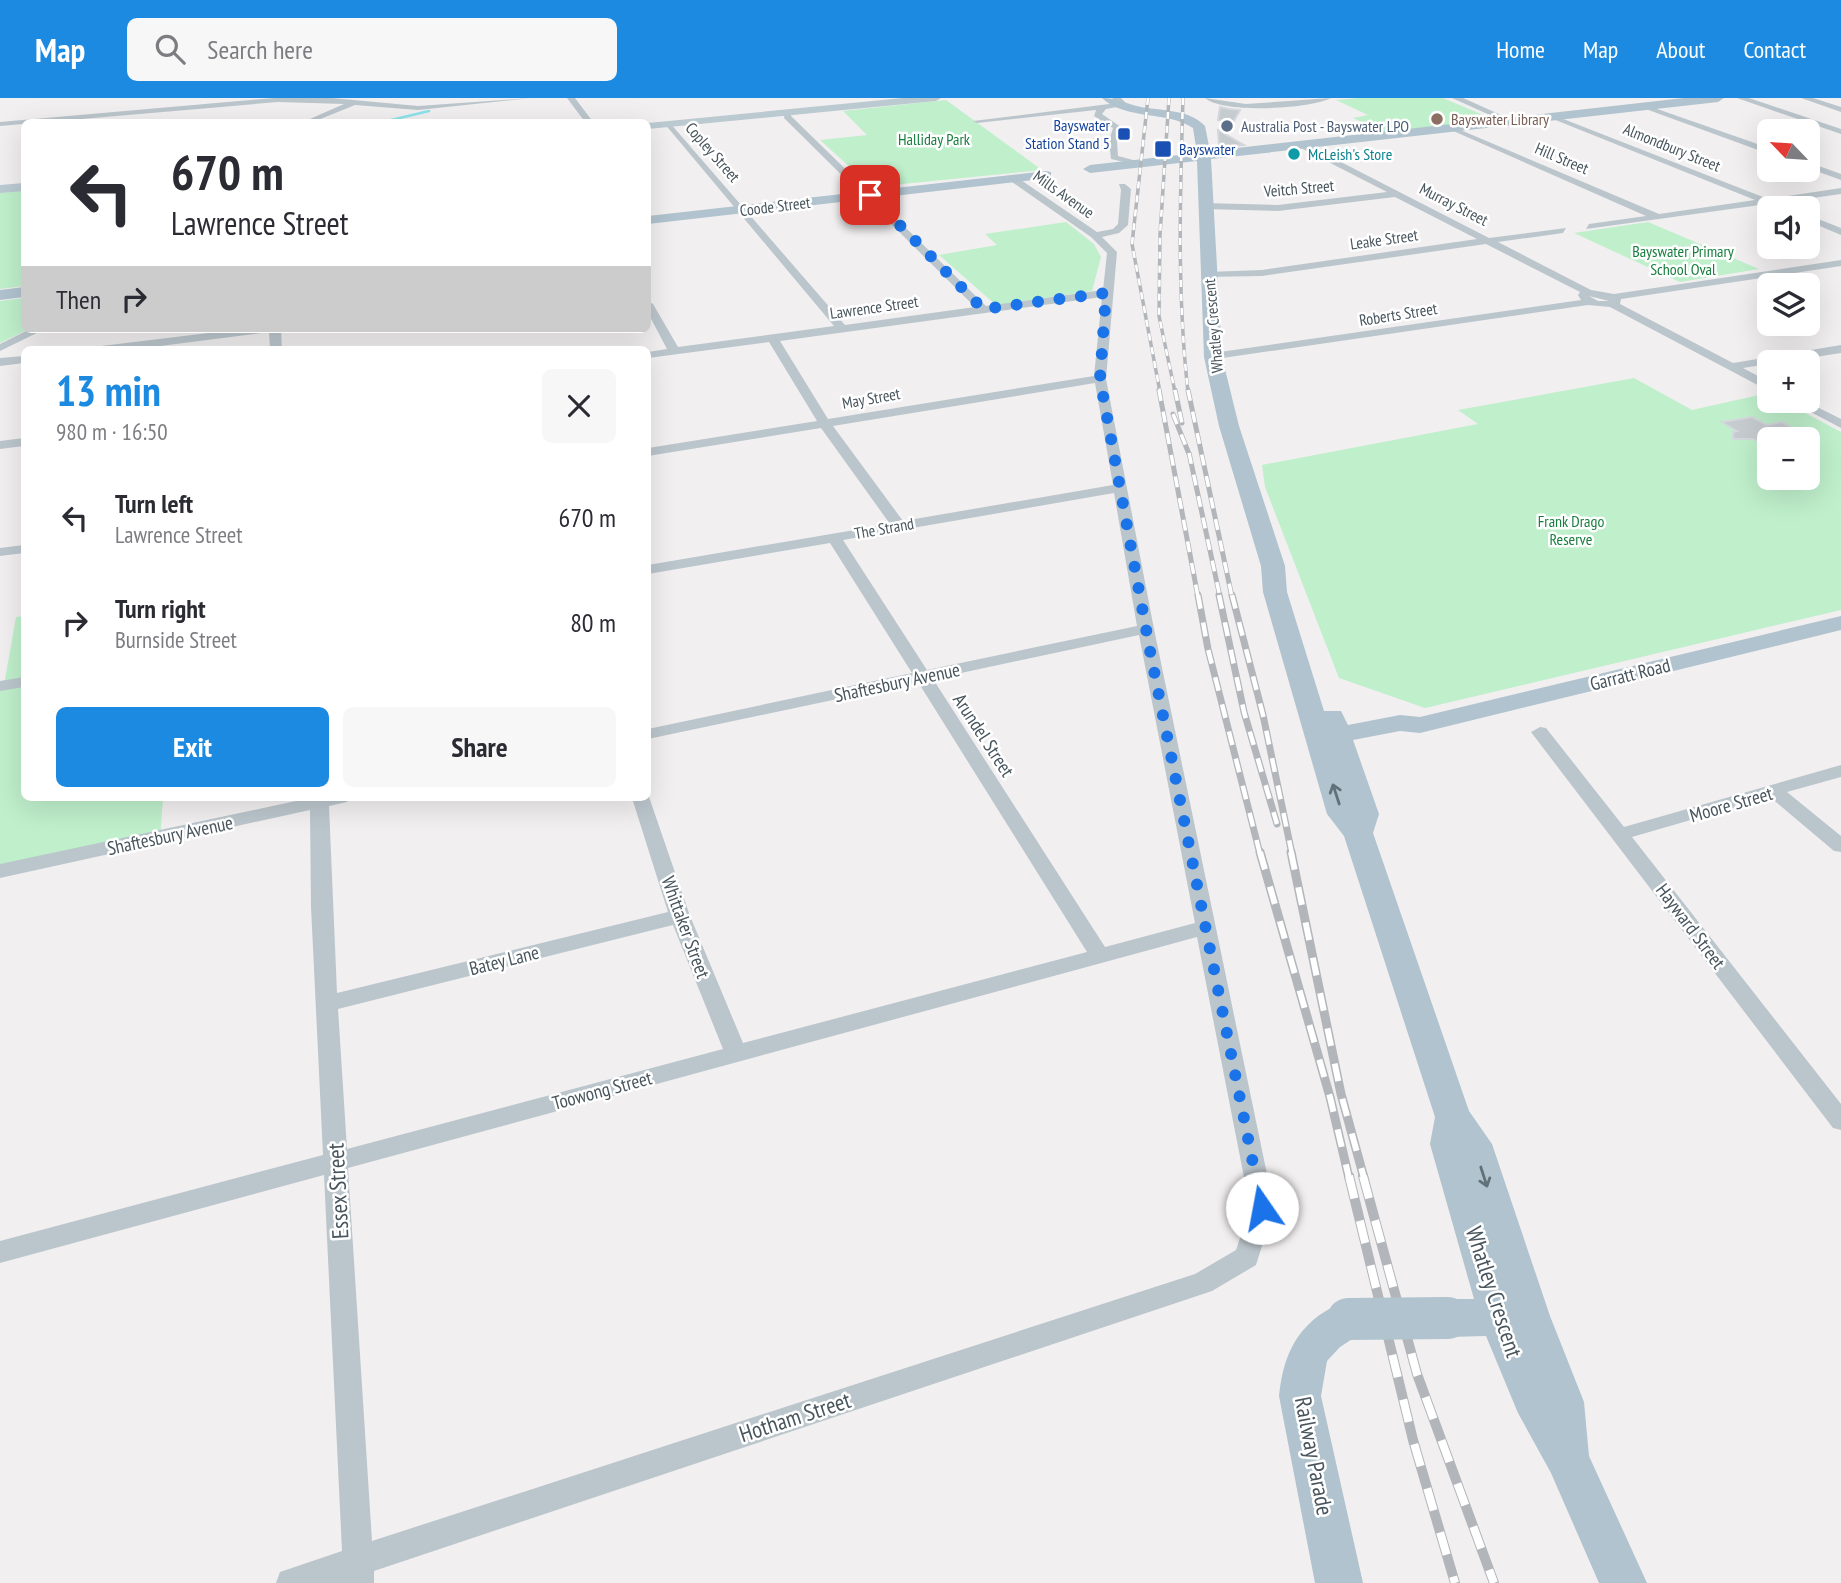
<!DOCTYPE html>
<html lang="en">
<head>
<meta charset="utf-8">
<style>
  body { margin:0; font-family:"PT Sans Narrow",sans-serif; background:#f7f7f7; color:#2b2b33; height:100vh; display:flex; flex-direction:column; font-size:26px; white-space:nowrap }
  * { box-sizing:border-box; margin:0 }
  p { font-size:23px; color:#7c7c81 }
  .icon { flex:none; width:38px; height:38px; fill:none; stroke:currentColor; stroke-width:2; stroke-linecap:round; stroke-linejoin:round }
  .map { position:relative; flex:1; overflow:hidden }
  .details { position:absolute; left:21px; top:248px; width:630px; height:455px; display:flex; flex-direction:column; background:#fff; border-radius:10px; box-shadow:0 7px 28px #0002 }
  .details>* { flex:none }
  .hud { position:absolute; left:21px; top:21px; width:630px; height:214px; border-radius:10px; box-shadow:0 7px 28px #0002; background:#fff; color:#2b2b33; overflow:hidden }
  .needle { width:46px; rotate:295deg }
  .controls { position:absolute; left:1757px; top:21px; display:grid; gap:14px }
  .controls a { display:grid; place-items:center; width:63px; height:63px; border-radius:10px; background:#fff; box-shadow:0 7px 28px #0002; font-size:35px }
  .pin { position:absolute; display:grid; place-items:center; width:60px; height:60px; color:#fff; margin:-30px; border-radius:14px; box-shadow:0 4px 10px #0006 }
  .me { position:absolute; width:77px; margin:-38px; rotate:348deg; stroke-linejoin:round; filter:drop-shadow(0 0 5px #0008) }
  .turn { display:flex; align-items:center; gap:24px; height:147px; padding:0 35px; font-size:32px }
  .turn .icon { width:91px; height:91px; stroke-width:2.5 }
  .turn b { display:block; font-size:49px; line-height:60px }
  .then { display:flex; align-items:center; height:66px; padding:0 35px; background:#0003; gap:14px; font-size:26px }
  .round { display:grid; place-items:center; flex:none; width:74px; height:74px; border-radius:10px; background:#f7f7f7 }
  .overview { display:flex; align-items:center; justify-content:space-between; height:119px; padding:0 35px }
  h1 { font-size:42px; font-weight:800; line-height:52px; color:#1b8ae0 }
  .button { display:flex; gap:14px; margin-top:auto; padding:14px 35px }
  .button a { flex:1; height:80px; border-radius:10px; background:#1b8ae0; color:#fff; font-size:28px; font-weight:800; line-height:80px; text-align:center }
  .button a+a { background:#f7f7f7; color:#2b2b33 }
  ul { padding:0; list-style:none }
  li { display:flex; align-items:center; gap:21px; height:105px; padding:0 35px }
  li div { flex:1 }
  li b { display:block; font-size:26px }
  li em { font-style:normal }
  header { display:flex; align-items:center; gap:42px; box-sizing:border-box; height:98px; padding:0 35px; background:#1b8ae0; color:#fff }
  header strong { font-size:33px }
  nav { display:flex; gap:38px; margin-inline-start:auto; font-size:24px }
  .search { width:490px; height:63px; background:#f7f7f7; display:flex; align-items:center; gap:18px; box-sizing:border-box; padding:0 24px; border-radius:10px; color:#7c7c81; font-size:26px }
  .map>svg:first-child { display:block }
  .green { fill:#bfefcb; fill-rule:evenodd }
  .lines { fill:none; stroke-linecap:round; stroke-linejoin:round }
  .stream { stroke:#8ce3eb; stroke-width:2.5 }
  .building { fill:#c6cbcf; stroke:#d4d7db; stroke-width:2 }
  .street { fill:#bbc6cc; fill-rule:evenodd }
  .secondary { fill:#bbc9d1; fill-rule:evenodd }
  .primary { fill:#b0c3ce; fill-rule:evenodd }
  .rail-far4-casing { stroke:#b2b6ba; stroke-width:3.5 }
  .rail-far3-casing { stroke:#b2b6ba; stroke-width:5 }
  .rail-far2-casing { stroke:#b2b6ba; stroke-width:7 }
  .rail-far1-casing { stroke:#b2b6ba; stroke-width:9 }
  .rail-casing { stroke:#b2b6ba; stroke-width:10 }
  .rail-far4 { stroke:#fff; stroke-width:2.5; stroke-dasharray:7; stroke-linecap:butt }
  .rail-far3 { stroke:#fff; stroke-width:3.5; stroke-dasharray:11; stroke-linecap:butt }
  .rail-far2 { stroke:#fff; stroke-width:4.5; stroke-dasharray:14; stroke-linecap:butt }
  .rail-far1 { stroke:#fff; stroke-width:6; stroke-dasharray:18; stroke-linecap:butt }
  .rail { stroke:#fff; stroke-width:8; stroke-dasharray:23; stroke-linecap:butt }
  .primary-bridge { stroke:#b0c3ce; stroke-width:42 }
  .oneway { stroke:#627079 }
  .route { stroke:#1a73e8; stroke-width:12; stroke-dasharray:0 21.6 }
  .education-dot { fill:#8d6e63; stroke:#fff; stroke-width:2.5 }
  .service-dot { fill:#5c6f8a; stroke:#fff; stroke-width:2.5 }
  .transit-dot { fill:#1a4fb4; stroke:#fff; stroke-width:2.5 }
  .culture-dot { fill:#0f9aa8; stroke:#fff; stroke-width:2.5 }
  .labels { text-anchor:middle; stroke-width:5; stroke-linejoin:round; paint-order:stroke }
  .far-education-label { font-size:16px; fill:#785e54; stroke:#fff; text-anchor:start }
  .far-transit-label { font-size:16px; fill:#164399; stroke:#fff; text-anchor:end }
  .far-service-label { font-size:16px; fill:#4e5e75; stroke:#fff; text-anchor:start }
  .far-park-label { font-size:16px; fill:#187e3e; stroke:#fff }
  .far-street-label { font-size:16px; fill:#48555d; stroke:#fff }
  .far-culture-label { font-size:16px; fill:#0d838f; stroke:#fff; text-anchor:start }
  .street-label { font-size:19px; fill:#48555d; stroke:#fff }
  .near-street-label { font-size:23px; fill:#48555d; stroke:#fff }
</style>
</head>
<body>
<header>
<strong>Map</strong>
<div class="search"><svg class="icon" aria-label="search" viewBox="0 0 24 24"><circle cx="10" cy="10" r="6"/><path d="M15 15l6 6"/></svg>Search here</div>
<nav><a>Home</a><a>Map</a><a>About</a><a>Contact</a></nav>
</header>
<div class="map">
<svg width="1841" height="1485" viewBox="0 0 1841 1485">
  <rect width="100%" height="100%" fill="#f2eff0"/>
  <path class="green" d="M1359,0H1443L1495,22L1383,34L1353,20L1368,17L1336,2Z
    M946,2L1042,72L872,89L820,42L867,37L843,13Z
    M24,92V188L0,191V95Z
    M1066,124L1094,146L1101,159L1092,193L996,207L939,157L997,147L985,136Z
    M1648,124L1759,171L1680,184L1574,135Z
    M24,200V231H29L0,245V203Z
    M1634,280L1692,312L1768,295L1769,303H1783L1841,334V512L1425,610L1339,580L1265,389L1262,367L1478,326L1458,312ZM1769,341H1808V380H1769Z
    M24,518V700H163L160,740L0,773V588L4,587L16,519Z"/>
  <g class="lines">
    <path class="stream" d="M383,24L429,13"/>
  </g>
  <path class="building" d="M1220,9L1229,11L1240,12L1234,23L1218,22Z
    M1218,32L1244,47L1219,49Z
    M1752,319L1767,327L1782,324L1813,341H1769V350L1753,341H1733V334L1737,333L1722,324Z"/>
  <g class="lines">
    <path class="street" d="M274,0H332L418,8L531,0L418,12L355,7L313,24H303L344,6L278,4L0,28V24Z
      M567,0H575L593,24H585Z
      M1112,0H1121L1128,7L1106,11L1102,16L1121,29L1117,43L1118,58L1137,63V67L1111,61L1109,43L1113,30L1094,18L1096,12L977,25L973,23L1117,5Z
      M1205,0L1246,6L1331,0C1310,11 1223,16 1205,0Z
      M1452,0H1463L1510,21L1503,23Z
      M1737,0H1749L1841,31V36Z
      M1801,0H1813L1841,9V14Z
      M1643,6L1769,50V56L1643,10Z
      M785,13H791V18L986,208L1103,192L1107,155L1091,139L1012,84V80H1018L1097,134L1113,131L1118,126L1121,92L1119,86H1125L1131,91L1128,127L1119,135L1102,139L1117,154L1106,281L1154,531L1274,1110L1256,1167L1212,1193L374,1473V1485H276L280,1474L342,1453L324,1077L0,1165V1143L323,1057L311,809L310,712L0,780V766L310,700H349L347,704L329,708L337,895L668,814L632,700H648V696L690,818L743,945L1087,854L918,584L648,641V631L912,575L830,445L648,476V467L890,426L821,330L648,358V350L817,323L769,244L648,260V254L667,251L648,215V203L653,206L678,249L834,228L664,25H670L845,227L975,209L784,20ZM1102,199L1094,278L828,321L780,243ZM1095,285L1113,387L903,423L833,328ZM1114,395L1137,528L927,572L843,442ZM1139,537L1195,825L1105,849L933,581ZM673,827L723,951L347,1051L338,911ZM1197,839L1250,1110L1236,1152L1195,1176L372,1443L348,1070Z
      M1548,15L1768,101L1841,90V96L1586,131L1589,126L1646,118L1451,32V28L1659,116L1755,102L1548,19Z
      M1302,44L1489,140L1566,130L1563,135L1498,144L1591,192L1614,196L1841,162V168L1621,201L1620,206L1733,265L1841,247V255L1743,270L1769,284V293L1610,209L1588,207L1209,262V256L1213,255L1581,202L1578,197L1580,194L1486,146L1262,178L1204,179L1203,177L1208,174L1262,172L1477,141L1395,99L1278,113L1204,111L1199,108L1204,105L1278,107L1387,94L1299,49ZM1589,198L1609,203H1598Z
      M1808,64L1841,76V82L1808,70Z
      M1808,117L1841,130V137L1808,123Z
      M30,231H45L0,253V246Z
      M242,231H281L282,252H270L269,234L129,252H95L101,248Z
      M24,258V265L0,268V260Z
      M1790,303H1805L1841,321V330Z
      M24,340V348L0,351V343Z
      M24,447V455L0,458V450Z
      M24,579V589L0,593V583Z
      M1540,629L1546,630L1624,729L1841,667V679L1787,694L1841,738V754L1834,753L1770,699L1632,739L1841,1006V1032L1833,1030L1534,638L1531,634Z"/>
    <path class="secondary" d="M903,0H941L936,3L648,31V25Z
      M24,85V93L0,95V87Z"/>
    <path class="primary" d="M1102,0C1117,0 1126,6 1141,9C1162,13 1189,11 1205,28L1210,53L1684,0H1724L1718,4L1211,61L1222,259L1239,328L1285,468L1287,494L1324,613H1341L1348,627L1400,617L1420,619L1841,518V532L1420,635L1400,633L1353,642L1379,716L1373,735L1469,1013L1492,1046L1550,1218L1584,1304L1589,1358L1647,1485H1599L1551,1375L1518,1315L1486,1238L1448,1239L1433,1233L1427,1220L1433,1207L1448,1201H1474L1430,1046L1435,1019L1344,738L1327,716L1263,494L1261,468L1219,328L1204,259L1197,63L1090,75L1083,71L1090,67L1197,55L1193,30C1166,12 1127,23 1102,0Z
      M1046,73L1051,74V80L648,126V118Z
      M24,189V199L0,202V192Z
      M1348,1202L1363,1208L1369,1221L1363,1234L1340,1249L1327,1263L1321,1298L1363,1485H1315L1279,1298C1284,1250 1302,1220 1348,1202Z"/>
    <defs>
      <path id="rail-far4" d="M1148,0L1132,146L1160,294
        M1169,0L1160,137L1159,218L1175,294
        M1183,0C1180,98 1177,196 1188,294"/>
      <path id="rail-far3" d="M1159,292L1198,499
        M1175,292L1182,325
        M1188,292L1232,499
        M1173,316L1189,356
        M1189,355L1220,499"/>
      <path id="rail-far2" d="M1198,497L1208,551L1260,756
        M1219,497L1244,614L1277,726
        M1232,497L1263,617L1292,756"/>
      <path id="rail-far1" d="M1260,754L1330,999L1349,1080
        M1291,754L1341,996L1364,1080"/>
      <path id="rail" d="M1349,1078L1413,1342L1455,1485
        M1363,1078L1417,1276L1494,1485"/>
    </defs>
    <use href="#rail-far4" class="rail-far4-casing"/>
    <use href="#rail-far3" class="rail-far3-casing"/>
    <use href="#rail-far2" class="rail-far2-casing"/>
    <use href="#rail-far1" class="rail-far1-casing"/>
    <use href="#rail" class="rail-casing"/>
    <use href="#rail-far4" class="rail-far4"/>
    <use href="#rail-far3" class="rail-far3"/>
    <use href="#rail-far2" class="rail-far2"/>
    <use href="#rail-far1" class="rail-far1"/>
    <use href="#rail" class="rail"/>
    <path class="primary-bridge" d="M1348,1221L1448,1220"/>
  </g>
  <defs><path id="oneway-shaft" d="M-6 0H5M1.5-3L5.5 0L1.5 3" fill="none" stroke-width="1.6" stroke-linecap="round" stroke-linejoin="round" transform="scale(1.75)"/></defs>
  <g class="oneway">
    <use href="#oneway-shaft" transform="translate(1336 696) rotate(-108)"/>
    <use href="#oneway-shaft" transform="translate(1484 1079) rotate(72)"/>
  </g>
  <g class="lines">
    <path class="route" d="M870,97L983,211L1106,195L1100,281L1151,558L1262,1110"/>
  </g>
  <circle class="education-dot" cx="1437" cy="21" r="7"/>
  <circle class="service-dot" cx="1227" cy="28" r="7"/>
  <g class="transit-dot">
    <rect x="1117" y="29" width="14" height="14" rx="3.5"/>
    <rect x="1154" y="42" width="18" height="18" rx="3.5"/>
  </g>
  <circle class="culture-dot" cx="1294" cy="56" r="7"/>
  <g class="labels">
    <g class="far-education-label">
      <text x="1451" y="27">Bayswater Library</text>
    </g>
    <g class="far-transit-label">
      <text x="1110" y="33">Bayswater<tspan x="1110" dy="18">Station Stand 5</tspan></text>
      <text x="1179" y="57" text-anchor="start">Bayswater</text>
    </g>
    <g class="far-service-label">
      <text x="1241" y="34">Australia Post - Bayswater LPO</text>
    </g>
    <g class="far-park-label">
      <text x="934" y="47">Halliday Park</text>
      <text x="1683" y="159">Bayswater Primary<tspan x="1683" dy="18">School Oval</tspan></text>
      <text x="1571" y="429">Frank Drago<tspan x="1571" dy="18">Reserve</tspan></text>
    </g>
    <g class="far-street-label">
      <text transform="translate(1672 49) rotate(22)" y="6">Almondbury Street</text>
      <text transform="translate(713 54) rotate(49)" y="6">Copley Street</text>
      <text transform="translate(1562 60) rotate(23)" y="6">Hill Street</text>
      <text transform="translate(1299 90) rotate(-5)" y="6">Veitch Street</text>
      <text transform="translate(1064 96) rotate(35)" y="6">Mills Avenue</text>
      <text transform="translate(1454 106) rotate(27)" y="6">Murray Street</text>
      <text transform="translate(775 108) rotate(-7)" y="6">Coode Street</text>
      <text transform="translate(1384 141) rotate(-8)" y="6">Leake Street</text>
      <text transform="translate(874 209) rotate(-8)" y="6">Lawrence Street</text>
      <text transform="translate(1398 216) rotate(-9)" y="6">Roberts Street</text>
      <text transform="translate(1213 228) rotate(-95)" y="6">Whatley Crescent</text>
      <text transform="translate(871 300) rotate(-10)" y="6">May Street</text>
      <text transform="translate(884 430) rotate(-10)" y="6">The Strand</text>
    </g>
    <g class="far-culture-label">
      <text x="1308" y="62">McLeish's Store</text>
    </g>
    <g class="street-label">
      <text transform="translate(1630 576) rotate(-14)" y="7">Garratt Road</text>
      <text transform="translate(897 584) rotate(-12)" y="7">Shaftesbury Avenue</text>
      <text transform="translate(984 637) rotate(57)" y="7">Arundel Street</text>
      <text transform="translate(1731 706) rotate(-16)" y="7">Moore Street</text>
      <text transform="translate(170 737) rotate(-12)" y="7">Shaftesbury Avenue</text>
      <text transform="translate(1691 828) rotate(53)" y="7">Hayward Street</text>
      <text transform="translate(686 829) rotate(70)" y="7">Whittaker Street</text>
      <text transform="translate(504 862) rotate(-14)" y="7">Batey Lane</text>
      <text transform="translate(602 992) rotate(-15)" y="7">Toowong Street</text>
    </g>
    <g class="near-street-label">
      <text transform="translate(338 1093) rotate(-93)" y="8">Essex Street</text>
      <text transform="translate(1494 1194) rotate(72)" y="8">Whatley Crescent</text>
      <text transform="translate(795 1319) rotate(-18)" y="8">Hotham Street</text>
      <text transform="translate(1314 1358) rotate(79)" y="8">Railway Parade</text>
    </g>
  </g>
</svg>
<div class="controls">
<a><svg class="needle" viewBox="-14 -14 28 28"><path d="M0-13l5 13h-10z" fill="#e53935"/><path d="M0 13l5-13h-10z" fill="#7c7c81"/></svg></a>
<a><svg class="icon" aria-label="sound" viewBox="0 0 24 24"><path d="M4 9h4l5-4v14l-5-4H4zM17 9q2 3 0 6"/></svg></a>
<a><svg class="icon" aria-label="layers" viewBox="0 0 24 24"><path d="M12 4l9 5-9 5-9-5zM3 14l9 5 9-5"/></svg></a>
<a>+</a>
<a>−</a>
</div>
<div class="pin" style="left:870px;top:97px;background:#d93025"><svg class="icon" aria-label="arrive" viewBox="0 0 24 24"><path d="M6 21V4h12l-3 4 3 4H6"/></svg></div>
<svg class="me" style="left:1262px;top:1110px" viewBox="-20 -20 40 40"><circle r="19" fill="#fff"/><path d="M0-13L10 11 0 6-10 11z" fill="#1a73e8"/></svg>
<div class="hud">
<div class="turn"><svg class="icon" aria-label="left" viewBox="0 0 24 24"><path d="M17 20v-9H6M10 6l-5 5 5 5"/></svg><div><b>670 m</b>Lawrence Street</div></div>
<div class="then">Then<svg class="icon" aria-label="right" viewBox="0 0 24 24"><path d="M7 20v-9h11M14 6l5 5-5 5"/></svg></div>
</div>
<section class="details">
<div class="overview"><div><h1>13 min</h1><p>980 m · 16:50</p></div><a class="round"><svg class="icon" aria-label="close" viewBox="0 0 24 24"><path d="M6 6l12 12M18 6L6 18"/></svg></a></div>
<ul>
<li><svg class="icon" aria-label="left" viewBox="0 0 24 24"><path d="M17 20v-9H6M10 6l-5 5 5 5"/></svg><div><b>Turn left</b><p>Lawrence Street</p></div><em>670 m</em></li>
<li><svg class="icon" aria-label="right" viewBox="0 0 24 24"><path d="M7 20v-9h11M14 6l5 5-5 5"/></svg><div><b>Turn right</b><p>Burnside Street</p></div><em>80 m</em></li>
</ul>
<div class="button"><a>Exit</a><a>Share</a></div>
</section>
</div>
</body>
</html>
